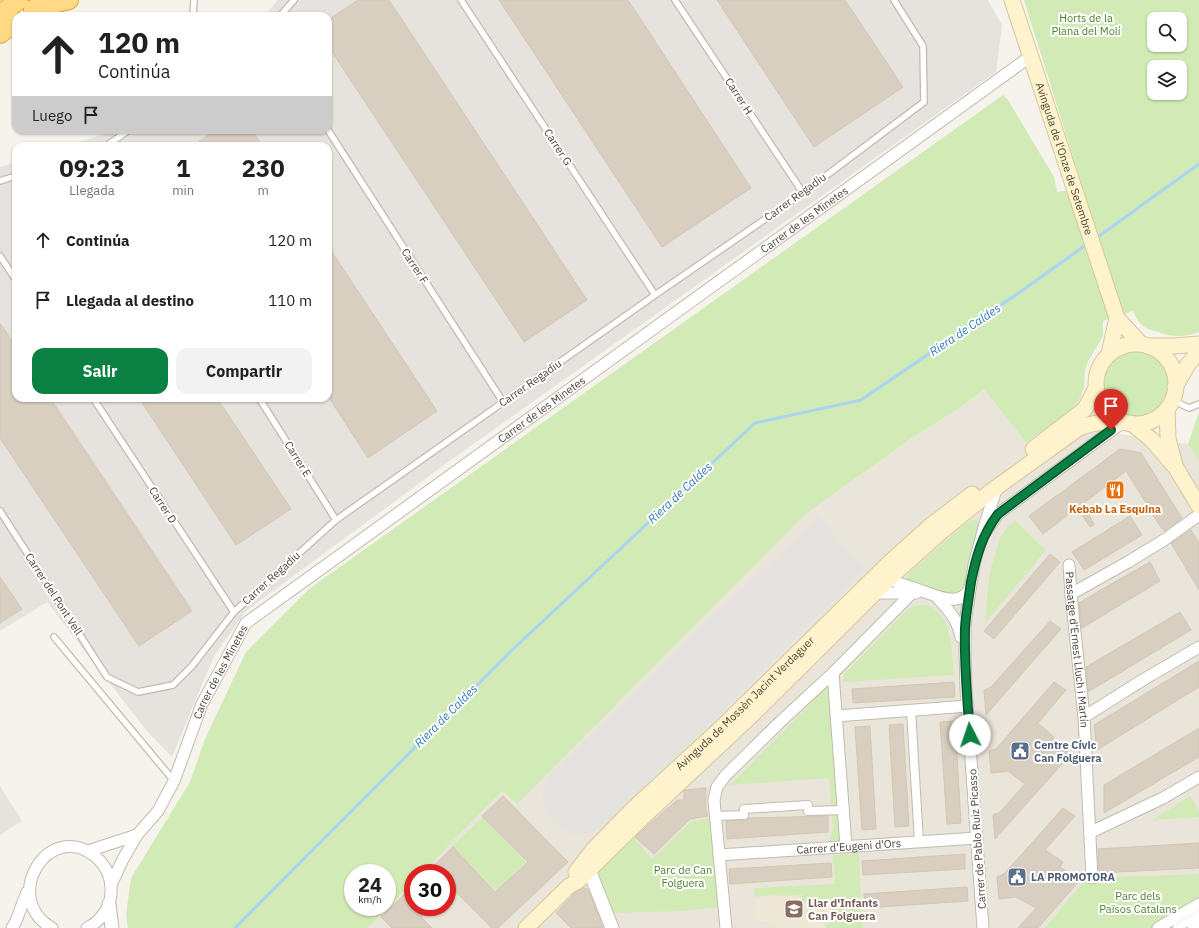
<!DOCTYPE html>
<html lang="es">
<head>
<meta charset="utf-8">
<style>
  body { margin:0; font-family:"IBM Plex Sans",sans-serif; background:#f2f2f2; color:#202124; height:100vh; display:flex; flex-direction:column; font-size:15px; white-space:nowrap }
  * { box-sizing:border-box; margin:0 }
  p { font-size:13px; color:#757577 }
  .icon { flex:none; width:22px; height:22px; fill:none; stroke:currentColor; stroke-width:2; stroke-linecap:round; stroke-linejoin:round }
  .map { position:relative; flex:1; overflow:hidden }
  .side { position:absolute; left:12px; top:142px; width:320px; height:260px; display:flex; flex-direction:column; background:#fff; border-radius:12px; box-shadow:0 1px 3px #0004 }
  .side>* { flex:none }
  .banner { position:absolute; left:12px; top:12px; width:320px; height:122px; border-radius:12px; box-shadow:0 1px 3px #0004; background:#fff; color:#202124; overflow:hidden }
  .tools { position:absolute; left:1147px; top:12px; display:grid; gap:8px }
  .tools a { display:grid; place-items:center; width:40px; height:40px; border-radius:8px; background:#fff; box-shadow:0 1px 3px #0004; font-size:20px }
  .speed { position:absolute; left:344px; top:864px; display:flex; gap:8px; font-size:20px; font-weight:700; text-align:center }
  .speed>* { display:grid; place-content:center; width:52px; height:52px; border-radius:50%; background:#fff; box-shadow:0 1px 3px #0004; line-height:1 }
  .speed small { font-size:10px; font-weight:400 }
  .speed .limit { border:6px solid #d22; background:#fff; color:#111 }
  .pin { position:absolute; display:grid; place-items:center; width:34px; height:34px; color:#fff; margin:-41px -17px; border-radius:50% 50% 50% 0; rotate:-45deg; box-shadow:0 0 4px #0007 }
  .pin .icon { rotate:45deg }
  .me { position:absolute; width:44px; margin:-22px; rotate:356deg; stroke-linejoin:round; filter:drop-shadow(0 0 3px #0008) }
  .turn { display:flex; align-items:center; gap:14px; height:84px; padding:0 20px; font-size:18px }
  .turn .icon { width:52px; height:52px; stroke-width:2.5 }
  .turn b { display:block; font-size:28px; line-height:34px }
  .then { display:flex; align-items:center; height:38px; padding:0 20px; background:#0003; gap:8px; font-size:15px }
  .eta { display:flex; justify-content:space-evenly; align-items:center; height:68px; text-align:center }
  .eta b { font-size:24px; font-weight:700; line-height:28px }
  .button { display:flex; gap:8px; margin-top:auto; padding:8px 20px }
  .button a { flex:1; height:46px; border-radius:12px; background:#0b8043; color:#fff; font-size:16px; font-weight:700; line-height:46px; text-align:center }
  .button a+a { background:#f2f2f2; color:#202124 }
  ul { padding:0; list-style:none }
  li { display:flex; align-items:center; gap:12px; height:60px; padding:0 20px }
  li div { flex:1 }
  li b { display:block; font-size:15px }
  li em { font-style:normal }
  .map>svg:first-child { display:block }
  .residential { fill:#eae5da }
  .industrial { fill:#e6e2dd }
  .education { fill:#efe8d6 }
  .green { fill:#d2eab5; fill-rule:evenodd }
  .parking { fill:#e5e3e0 }
  .lines { fill:none; stroke-linecap:round; stroke-linejoin:round }
  .stream { stroke:#a9d4f2; stroke-width:3 }
  .building { fill:#d8cfc1; stroke:#d3c7b4 }
  .service-casing { stroke:#c2bbae; stroke-width:8 }
  .pedestrian-casing { stroke:#c2bbae; stroke-width:10 }
  .minor-casing { stroke:#c2bbae; stroke-width:13 }
  .tertiary-casing { stroke:#c2bbae; stroke-width:15 }
  .secondary-casing { stroke:#d6c79b; stroke-width:17 }
  .trunk-casing { stroke:#e0a43c; stroke-width:20 }
  .service { stroke:#fff; stroke-width:5.5 }
  .pedestrian { stroke:#fff; stroke-width:8 }
  .minor { stroke:#fff; stroke-width:11 }
  .tertiary { stroke:#fff; stroke-width:13 }
  .secondary { stroke:#fff3cd; stroke-width:15 }
  .trunk { stroke:#ffd985; stroke-width:18 }
  .route-casing { stroke:#07532c; stroke-width:10 }
  .route { stroke:#0b8043; stroke-width:7 }
  .labels { text-anchor:middle; stroke-width:4; stroke-linejoin:round; paint-order:stroke }
  .park-label { font-size:11px; fill:#4a7f2a; stroke:#fff }
  .street-label { font-size:11px; fill:#4b4439; stroke:#fff }
  .food-label { font-size:11px; font-weight:bold; fill:#c56008; stroke:#fff }
  .service-label { font-size:11px; font-weight:bold; fill:#4e5e75; stroke:#fff; text-anchor:start }
  .education-label { font-size:11px; font-weight:bold; fill:#785e54; stroke:#fff; text-anchor:start }
  .water-label { font-size:12px; font-style:italic; fill:#2e7ab2; stroke:#fff }
</style>
</head>
<body>
<div class="map">
<svg width="1199" height="928" viewBox="0 0 1199 928">
  <rect width="100%" height="100%" fill="#f6f3ec"/>
  <path class="residential" d="M1102,321L1103,336L1088,361L1085,370L1084,388L1081,393L1113,433L1188,444L1199,461V928H368L413,882V907H447V873H422L502,791L517,804L807,513L909,440L964,405L984,389Z"/>
  <path class="industrial" d="M278,0H988L1002,25L996,72L451,460L246,611L214,656L172,757L146,730L47,602L0,631V167L16,162V398H328V146H66L116,130H328V16H264Z
    M0,786L22,821L0,835Z"/>
  <path class="education" d="M800,896L801,903L832,902L833,915L830,916V922L824,923L825,928H776L775,921H756L755,898Z"/>
  <path class="green" d="M1024,0H1199V332C1184,338 1170,337 1155,331C1150,330 1145,328 1141,324C1137,321 1135,316 1133,311L1103,321V336L1088,361L1085,370L1084,388L1079,399L1072,410L1026,442L984,389L964,405L909,440L807,513L517,804L502,791L422,873H413V882L368,928H128L126,915L131,878L190,782L205,739L246,652L309,589L1003,95L1008,100L1054,177L1057,192L1083,189ZM1154,19H1180V45H1154ZM1154,67H1180V93H1154ZM353,873H387V907H353Z
    M1097 384a39 39 0 1 1 78 0a39 39 0 1 1-78 0Z
    M1199,412V461L1188,444Z
    M973,520H976L979,524L978,530L965,590L955,594L938,591L909,581L907,578L908,574L966,523Z
    M1015,521L1046,550L985,623L987,597L990,571L1000,538L1007,527Z
    M923,605C953,608 952,653 954,675L843,682L844,674L905,612L913,606Z
    M828,686L841,842L828,843L833,829L829,778L730,785Z
    M709,788H711L720,907L682,911L613,913L597,871L632,836L652,859L692,821L710,818Z
    M1190,796L1199,810V817L1152,820Z
    M483,817L526,862L496,891L452,846Z
    M859,853L862,928H826L825,925L831,923V917L835,915L834,901H802V895L754,896V888L835,884L833,855Z
    M1199,874V898L1151,928H1045L1087,878Z"/>
  <path class="parking" d="M818,516L865,569L605,827L592,833L572,834L560,828L552,820L545,810L543,801V789L549,775Z"/>
  <g class="lines">
    <path class="stream" d="M1095,239L1199,164
      M235,928L511,651L755,423L861,400L1026,288L1087,244"/>
  </g>
  <path class="building" d="M358,0H389L587,300L524,342L328,46V20Z
    M499,0H628L751,188L662,247Z
    M717,0H845L903,87L814,147Z
    M216,130H252L262,146H192Z
    M328,246L437,411L368,458L328,396Z
    M0,323L16,347V398H50L192,611L139,646L0,438Z
    M139,398H217L291,509L236,545Z
    M1120,449L1141,453L1182,518L1164,531L1163,528L1162,529L1147,506L1150,504V502L1146,503L1126,471L1084,503L1094,525L1090,527L1077,508L1043,534L1029,516Z
    M1130,516L1142,535L1084,570L1072,552Z
    M1191,530L1199,543V590L1171,543Z
    M1050,554L1060,562L994,639L984,631Z
    M1150,562L1160,581L1082,628L1079,603L1096,593L1098,595L1097,592Z
    M0,577L22,609L0,623Z
    M1180,612L1191,630L1088,692L1086,667Z
    M1050,621L1061,629L986,715L984,690L991,687Z
    M1199,661V687L1097,750L1094,725Z
    M954,682L955,697L853,703L852,689Z
    M1054,682L1066,690L1038,723L1054,737L1052,741L1071,754L995,839L993,815L1000,812L1025,784L1008,771L991,773L989,751L996,749Z
    M955,721L961,823L947,824L940,722Z
    M903,724L909,826L895,827L889,725Z
    M870,726L876,829L862,830L855,727Z
    M1199,728V757L1104,813V785Z
    M706,788V809L708,816L690,819L654,854L635,837L677,800H684V791L685,790Z
    M503,796L568,862L498,928H492L451,887L447,891V873H426L453,847L495,892L528,862L482,816Z
    M1063,808L1075,816L1045,850L1063,862L1060,867L1080,880L1038,928H1018L1036,908L1016,897L999,899L997,877L1004,874Z
    M828,816V832L727,839L726,821L744,820L748,818Z
    M1199,843V868L1099,873L1098,849Z
    M965,854V869L863,875L862,861Z
    M831,863L832,877L730,884L729,869Z
    M413,886V907H430L421,917L432,928H392L381,917Z
    M967,887L968,901L865,908L864,894Z
    M583,888L588,889L603,928H571L556,913L576,892Z"/>
  <g class="lines">
    <defs>
      <path id="service" d="M461,0L655,295
        M675,0L803,193
        M193,16L194,0
        M280,16L294,0
        M328,130L503,402
        M106,146L129,130
        M0,181L16,176
        M0,256L16,280
        M93,398L234,612
        M259,398L336,520
        M1172,400L1189,408L1199,404
        M0,511L107,677L138,692L173,685L192,666L234,612L336,520L655,295L803,193L924,102L923,46L894,0
        M54,637L174,781"/>
      <path id="pedestrian" d="M911,710L919,842
        M716,816L744,815V809L808,805V811L843,810
        M1177,928L1199,915"/>
      <g id="minor">
        <path d="M987,530L998,514L1123,422"/>
        <path id="s1" d="M1069,565L1071,594L1084,717L1092,878"/>
        <path d="M895,569L894,579L898,583C907,585 916,589 925,592C939,597 962,607 970,588"/>
        <path d="M874,593H916"/>
        <path d="M1071,594L1128,562L1164,540L1199,515"/>
        <path d="M936,596C949,611 957,618 961,637"/>
        <path d="M833,673L846,846"/>
        <path d="M836,716L968,706"/>
        <path d="M1084,717L1141,681L1199,647"/>
        <path d="M1091,832L1163,798L1199,777"/>
        <path d="M88,851L137,835"/>
        <path id="s2" d="M719,855L977,838"/>
        <path id="s3" d="M111,885L123,859L137,835L158,811L174,781L202,704L246,623L1031,56"/>
        <path d="M12,928L16,921L27,892"/>
        <path d="M52,928C0,898 49,818 96,857C106,866 112,878 111,892C111,907 101,921 87,928"/>
        <path d="M726,928L714,800L717,787L725,776L780,722L833,673L912,593"/>
        <path d="M983,928L966,689L965,654V626L967,609L974,565L985,524L995,493L998,486"/>
        <path d="M1158,928L1199,904"/>
        <path d="M1193,928L1199,924"/>
      </g>
      <path id="tertiary" d="M589,870L612,928
        M109,904L112,928"/>
      <g id="secondary">
        <path id="s4" d="M1012,0L1117,318L1141,344"/>
        <circle cx="1136" cy="384" r="40"/>
        <path d="M1148,346H1174L1199,344"/>
        <path d="M1109,354L1117,318"/>
        <path d="M1175,387L1187,366L1199,351"/>
        <path d="M1167,409L1168,439L1175,465"/>
        <path d="M1131,423L1151,439L1176,468L1199,506"/>
        <path d="M1033,449L1085,409L1096,388"/>
        <path id="s5" d="M576,872L593,850L633,809L721,728L889,563L929,527L972,494"/>
        <path d="M526,928L569,886L578,881L641,819L753,714L894,574L941,532L990,492L1079,428C1095,422 1106,421 1123,422"/>
      </g>
      <path id="trunk" d="M33,9L69,0
        M0,14L19,0
        M0,34L16,22"/>
    </defs>
    <use href="#service" class="service-casing"/>
    <use href="#pedestrian" class="pedestrian-casing"/>
    <use href="#minor" class="minor-casing"/>
    <use href="#tertiary" class="tertiary-casing"/>
    <use href="#secondary" class="secondary-casing"/>
    <use href="#trunk" class="trunk-casing"/>
    <use href="#service" class="service"/>
    <use href="#pedestrian" class="pedestrian"/>
    <use href="#minor" class="minor"/>
    <use href="#tertiary" class="tertiary"/>
    <use href="#secondary" class="secondary"/>
    <use href="#trunk" class="trunk"/>
  </g>
  <g class="lines">
    <defs>
      <path id="route" d="M970,735C967,699 964,663 965,628C966,612 969,597 971,582C976,557 982,535 998,514L1111,430"/>
    </defs>
    <use href="#route" class="route-casing"/>
    <use href="#route" class="route"/>
  </g>
  <defs>
    <symbol id="restaurant-square" viewBox="-11 -11 22 22"><rect x="-9" y="-9" width="18" height="18" rx="4" fill="#e8710a" stroke="#fff"/><path d="M-5-6h1v4h1v-4h1v4h1v-4h1v5L-1.5 .5V6h-2V.5L-5-1ZM5-6V6H3V1.5H1.5Q1.5-4 5-6Z" fill="#fff"/></symbol>
    <symbol id="civic-square" viewBox="-11 -11 22 22"><rect x="-9" y="-9" width="18" height="18" rx="4" fill="#5c6f8a" stroke="#fff"/><path d="M-.6-6.5H3V-4.5H.6V-3L4-1V1h2V6H-6V1h2V-1L-.6-3ZM-1.2 2.5V6h2.4V2.5Z" fill="#fff"/></symbol>
    <symbol id="school-square" viewBox="-11 -11 22 22"><rect x="-9" y="-9" width="18" height="18" rx="4" fill="#8d6e63" stroke="#fff"/><path d="M0-5L7-2L0 1L-7-2ZM-4 1L0 2.5L4 1V4Q0 6-4 4Z" fill="#fff"/></symbol>
  </defs>
  <g fill-rule="evenodd">
    <use href="#restaurant-square" x="1104" y="479" width="22" height="22"/>
    <use href="#civic-square" x="1009" y="740" width="22" height="22"/>
    <use href="#civic-square" x="1006" y="866" width="22" height="22"/>
    <use href="#school-square" x="783" y="898" width="22" height="22"/>
  </g>
  <g class="labels">
    <g class="park-label">
      <text x="1086" y="22">Horts de la<tspan x="1086" dy="13">Plana del Molí</tspan></text>
      <text x="683" y="874">Parc de Can<tspan x="683" dy="13">Folguera</tspan></text>
      <text x="1138" y="900">Parc dels<tspan x="1138" dy="13">Països Catalans</tspan></text>
    </g>
    <g class="street-label">
      <text transform="translate(739 96) rotate(57)" y="4">Carrer H</text>
      <text transform="translate(558 147) rotate(57)" y="4">Carrer G</text>
      <text dy="4" stroke="none"><textPath href="#s4" startOffset="167">Avinguda de l'Onze de Setembre</textPath></text>
      <text transform="translate(795 197) rotate(-36)" y="4">Carrer Regadiu</text>
      <text dy="4" stroke="none"><textPath href="#s3" startOffset="985">Carrer de les Minetes</textPath></text>
      <text transform="translate(415 266) rotate(57)" y="4">Carrer F</text>
      <text transform="translate(530 383) rotate(-35)" y="4">Carrer Regadiu</text>
      <text dy="4" stroke="none"><textPath href="#s3" startOffset="661">Carrer de les Minetes</textPath></text>
      <text transform="translate(298 459) rotate(58)" y="4">Carrer E</text>
      <text transform="translate(163 505) rotate(57)" y="4">Carrer D</text>
      <text transform="translate(271 578) rotate(-42)" y="4">Carrer Regadiu</text>
      <text transform="translate(54 594) rotate(57)" y="4">Carrer del Pont Vell</text>
      <text dy="4" stroke="none"><textPath href="#s1" startOffset="85">Passatge d'Ernest Lluch i Martín</textPath></text>
      <text dy="4" stroke="none"><textPath href="#s3" startOffset="241">Carrer de les Minetes</textPath></text>
      <text dy="4" stroke="none"><textPath href="#s5" startOffset="239">Avinguda de Mossèn Jacint Verdaguer</textPath></text>
      <text transform="translate(977 839) rotate(-94)" y="4">Carrer de Pablo Ruiz Picasso</text>
      <text dy="4" stroke="none"><textPath href="#s2" startOffset="130">Carrer d'Eugeni d'Ors</textPath></text>
    </g>
    <g class="food-label">
      <text x="1115" y="513">Kebab La Esquina</text>
    </g>
    <g class="service-label">
      <text x="1034" y="749">Centre Cívic<tspan x="1034" dy="13">Can Folguera</tspan></text>
      <text x="1031" y="881">LA PROMOTORA</text>
    </g>
    <g class="education-label">
      <text x="808" y="907">Llar d'Infants<tspan x="808" dy="13">Can Folguera</tspan></text>
    </g>
    <g class="water-label">
      <text transform="translate(965 330) rotate(-34)" y="4">Riera de Caldes</text>
      <text transform="translate(680 493) rotate(-43)" y="4">Riera de Caldes</text>
      <text transform="translate(446 716) rotate(-45)" y="4">Riera de Caldes</text>
    </g>
  </g>
</svg>
<div class="tools">
<a><svg class="icon" aria-label="search" viewBox="0 0 24 24"><circle cx="10" cy="10" r="6"/><path d="M15 15l6 6"/></svg></a>
<a><svg class="icon" aria-label="layers" viewBox="0 0 24 24"><path d="M12 4l9 5-9 5-9-5zM3 14l9 5 9-5"/></svg></a>
</div>
<div class="speed"><div>24<small>km/h</small></div><div class="limit">30</div></div>
<div class="pin" style="left:1111px;top:430px;background:#d93025"><svg class="icon" aria-label="arrive" viewBox="0 0 24 24"><path d="M6 21V4h12l-3 4 3 4H6"/></svg></div>
<svg class="me" style="left:970px;top:735px" viewBox="-20 -20 40 40"><circle r="19" fill="#fff"/><path d="M0-13L10 11 0 6-10 11z" fill="#0b8043"/></svg>
<div class="banner">
<div class="turn"><svg class="icon" aria-label="ahead" viewBox="0 0 24 24"><path d="M12 20V5M6 11l6-6 6 6"/></svg><div><b>120 m</b>Continúa</div></div>
<div class="then">Luego<svg class="icon" aria-label="arrive" viewBox="0 0 24 24"><path d="M6 21V4h12l-3 4 3 4H6"/></svg></div>
</div>
<section class="side">
<div class="eta">
<div><b>09:23</b><p>Llegada</p></div>
<div><b>1</b><p>min</p></div>
<div><b>230</b><p>m</p></div>
</div>
<ul>
<li><svg class="icon" aria-label="ahead" viewBox="0 0 24 24"><path d="M12 20V5M6 11l6-6 6 6"/></svg><div><b>Continúa</b></div><em>120 m</em></li>
<li><svg class="icon" aria-label="arrive" viewBox="0 0 24 24"><path d="M6 21V4h12l-3 4 3 4H6"/></svg><div><b>Llegada al destino</b></div><em>110 m</em></li>
</ul>
<div class="button"><a>Salir</a><a>Compartir</a></div>
</section>
</div>
</body>
</html>
